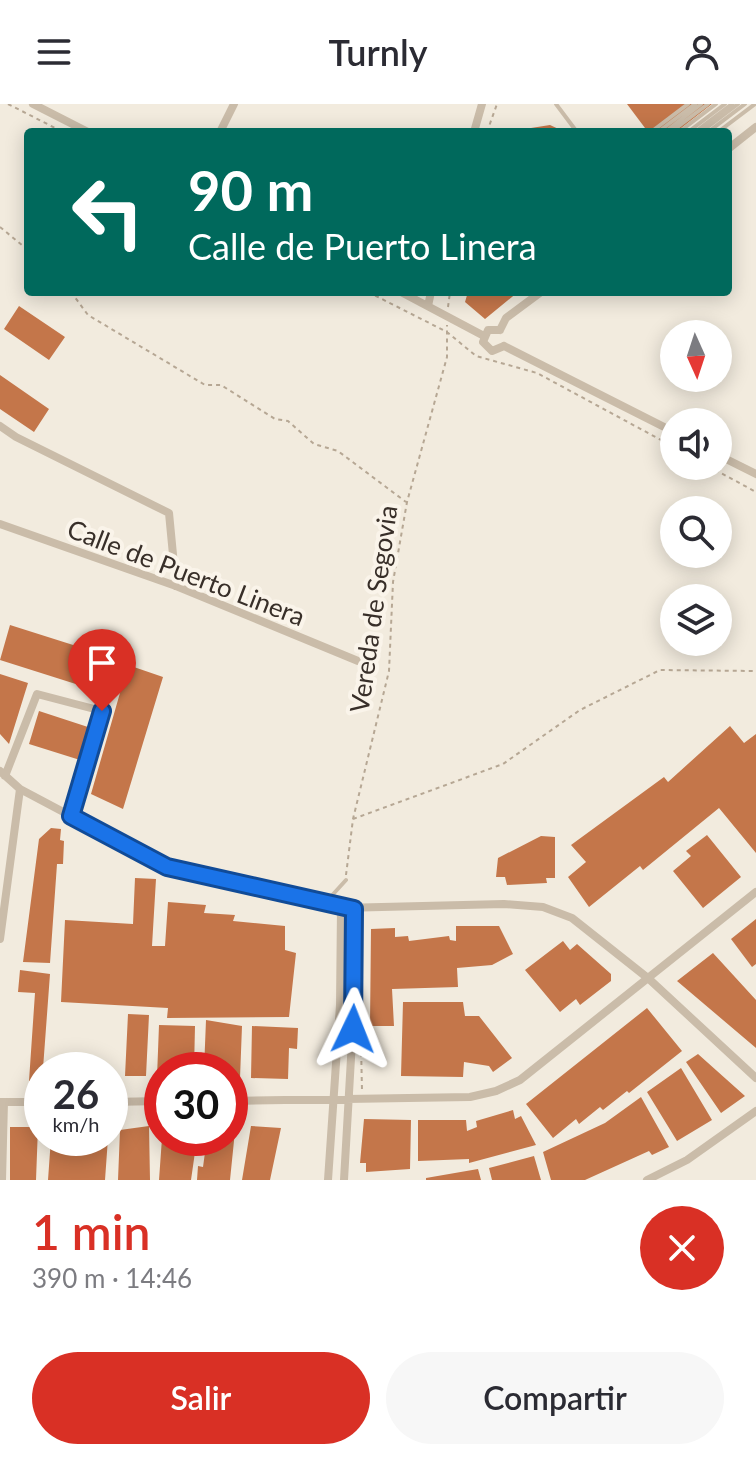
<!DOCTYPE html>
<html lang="es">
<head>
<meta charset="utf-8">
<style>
  body { margin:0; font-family:Lato,sans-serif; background:#f7f7f7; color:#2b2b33; height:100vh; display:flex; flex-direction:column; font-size:30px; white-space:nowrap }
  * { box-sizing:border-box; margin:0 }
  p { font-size:26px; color:#7c7c81 }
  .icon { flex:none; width:44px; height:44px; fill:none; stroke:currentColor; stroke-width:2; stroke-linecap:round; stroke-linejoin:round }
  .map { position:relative; height:1076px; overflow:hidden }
  .drawer { display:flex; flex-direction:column; background:#fff; flex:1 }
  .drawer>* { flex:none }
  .hud { position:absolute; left:24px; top:24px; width:708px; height:168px; border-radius:8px; box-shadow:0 4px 20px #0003; background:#00695c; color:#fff; overflow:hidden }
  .needle { width:52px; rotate:177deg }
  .tools { position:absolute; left:660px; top:216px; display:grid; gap:16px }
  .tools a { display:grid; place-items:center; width:72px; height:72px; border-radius:50%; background:#fff; box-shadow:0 4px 20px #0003; font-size:40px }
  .speed { position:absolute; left:24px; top:948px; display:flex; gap:16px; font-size:40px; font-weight:700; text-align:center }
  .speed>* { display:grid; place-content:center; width:104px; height:104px; border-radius:50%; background:#fff; box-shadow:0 4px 20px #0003; line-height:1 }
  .speed small { font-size:20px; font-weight:400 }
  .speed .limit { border:12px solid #d22; background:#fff; color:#111 }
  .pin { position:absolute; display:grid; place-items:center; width:68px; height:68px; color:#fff; margin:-82px -34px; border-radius:50% 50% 50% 0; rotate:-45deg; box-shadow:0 0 8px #0007 }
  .pin .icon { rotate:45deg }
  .me { position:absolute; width:88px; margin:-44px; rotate:2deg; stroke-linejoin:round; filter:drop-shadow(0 0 6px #0008) }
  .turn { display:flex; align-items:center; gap:28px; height:168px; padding:0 32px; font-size:36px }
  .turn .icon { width:104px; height:104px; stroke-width:2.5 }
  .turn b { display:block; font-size:56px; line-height:68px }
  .round { display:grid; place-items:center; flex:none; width:84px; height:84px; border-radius:42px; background:#f7f7f7 }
  .headline { display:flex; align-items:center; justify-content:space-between; height:136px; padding:0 32px }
  h1 { font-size:48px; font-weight:600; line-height:60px; color:#d93025 }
  .action { display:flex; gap:16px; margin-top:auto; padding:16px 32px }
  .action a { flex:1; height:92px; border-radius:48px; background:#d93025; color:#fff; font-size:32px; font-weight:600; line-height:92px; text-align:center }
  .action a+a { background:#f7f7f7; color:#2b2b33 }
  header { display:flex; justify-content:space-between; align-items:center; height:104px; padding:0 32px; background:#fff; font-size:36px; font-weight:600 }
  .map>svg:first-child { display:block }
  .building { fill:#c4764a }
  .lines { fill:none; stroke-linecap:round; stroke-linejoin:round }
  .path { stroke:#b6a794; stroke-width:2; stroke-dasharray:4 4; stroke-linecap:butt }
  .lane { stroke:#cabca9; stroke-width:4 }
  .street { stroke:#cabca9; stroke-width:8 }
  .route-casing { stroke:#114b97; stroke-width:20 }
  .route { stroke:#1a73e8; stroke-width:14 }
  .labels { text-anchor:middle; stroke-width:8; stroke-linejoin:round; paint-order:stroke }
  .street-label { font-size:26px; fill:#382f29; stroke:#faf4ea }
</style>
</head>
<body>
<header><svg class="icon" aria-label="menu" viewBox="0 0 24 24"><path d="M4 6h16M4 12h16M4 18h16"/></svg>Turnly<svg class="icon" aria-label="person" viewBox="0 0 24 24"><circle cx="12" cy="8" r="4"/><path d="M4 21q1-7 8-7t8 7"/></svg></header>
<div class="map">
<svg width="756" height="1076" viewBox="0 0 756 1076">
  <rect width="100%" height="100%" fill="#f2ebde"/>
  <path class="building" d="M627,0H712L676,28H648Z
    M550,21L565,28H526L531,24Z
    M468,188H518L485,215L465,198Z
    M19,202L65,233L49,256L4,225Z
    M0,271L49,305L34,328L0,305Z
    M10,521L111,553L101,588L0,556Z
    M128,561L163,573L123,705L91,690Z
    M0,570L28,579L9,640L0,630Z
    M39,607L91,624L80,656L29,640Z
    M730,622L744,639L756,630V749L719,704L643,766L640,762L589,803L568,773L586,758L571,741L664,673L668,678Z
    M51,724L61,725L60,736L64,737L63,760H57L50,859L23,858L39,735Z
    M707,731L741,773L703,804L673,767L691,752L686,747Z
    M541,732L555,733V774H546L547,779L507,781L505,773H496L498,754Z
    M135,774L156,775L152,842H165L168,798L206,801L204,809L235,811L233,817L285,822V846L296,849L289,913L167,914L168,904L61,898L65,816L133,820Z
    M756,815V860L752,863L731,835Z
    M456,822H499L513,850L492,861L457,864L458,883L392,885L394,922H370L371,825L395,824V833L408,832L409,837L449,832L450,836L456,837Z
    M563,837L570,846L577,840L611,870V877L580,901L576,895L560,908L525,866Z
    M713,849L756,896V944L677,877Z
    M20,866L50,870L42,978L29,977L35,889L18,888Z
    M403,898H463L465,912H479L512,954L493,968L489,962L464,958L463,973L401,972Z
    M647,904L682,947L629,989L627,987L603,1006L600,1003L579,1020L576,1015L553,1034L526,1000Z
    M128,910L149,911L146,972H125Z
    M206,916L242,922L240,974H230V966H204Z
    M159,921L195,922L194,966H162V973H157Z
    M252,922L298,924L297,945L289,944L288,975L251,974Z
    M698,950L745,992L721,1009L686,958Z
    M681,964L712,1016L677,1037L647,988Z
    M641,993L669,1043L652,1051L649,1047L585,1076H551L543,1048L605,1019Z
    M513,1006L515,1015L521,1012L536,1041L469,1059V1055L418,1057V1016H466L467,1027L477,1023L476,1017Z
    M364,1015L411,1016L410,1065L366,1068V1059H360Z
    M149,1022L150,1076H118L120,1026Z
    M251,1022L281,1024L270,1076H242Z
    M10,1023H38L36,1076H10Z
    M230,1026L235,1027L230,1076H197L198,1062L203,1063L207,1034H230Z
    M51,1034H108L105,1076H48Z
    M162,1034H197L191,1076H159Z
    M534,1052L541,1076H492L489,1064Z
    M478,1065L481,1076H426V1074Z"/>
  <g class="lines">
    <path class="path" d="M8,0L63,28
      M487,28L497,0
      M0,123L28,146
      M71,188L88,211L205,281H221L275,315L288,317L314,340L338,347L406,398
      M368,188L447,228L476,252L537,269L674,343
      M448,203L450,188
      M708,362L756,388
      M353,715L503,660L580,606L660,566L756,567
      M346,771L353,715L389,567L393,478L407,398L447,253V221
      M361,941L362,986"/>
    <path class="lane" d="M556,0L577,28
      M651,28L688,0
      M658,28L695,0
      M665,28L701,0
      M671,28L708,0
      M679,28L716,0
      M688,28L725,0
      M695,28L732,0
      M701,28L738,0
      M708,28L745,0
      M718,28L755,0
      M326,798L346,776"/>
    <path class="street" d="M33,0L88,28
      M220,28L234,0
      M474,28L482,0
      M728,45L756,23
      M401,188L484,232
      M428,202L431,188
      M500,226L506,214L541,188
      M500,226H488L483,238L492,247L504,242
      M504,242L674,328
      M0,322L16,333L169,409L176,482
      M718,351L756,370
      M0,420L176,482L358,557
      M0,667L20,685L167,763L341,804L504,800L543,803L572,814L649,875L756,974
      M5,672L37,590L102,607L71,712
      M0,835L20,685
      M230,997L470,993L496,987L520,976L756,788
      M1,998H42
      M110,998L162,997
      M2,1076L4,998
      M328,1076L340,901L341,804
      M344,1076L354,902V805
      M647,1076L687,1056L756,1007"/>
  </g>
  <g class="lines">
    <defs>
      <path id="route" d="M102,607L71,712L167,763L354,805L353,925"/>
    </defs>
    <use href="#route" class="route-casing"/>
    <use href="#route" class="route"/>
  </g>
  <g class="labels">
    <g class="street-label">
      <text transform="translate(186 469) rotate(21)" y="9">Calle de Puerto Linera</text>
      <text transform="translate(374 505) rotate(-82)" y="9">Vereda de Segovia</text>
    </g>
  </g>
</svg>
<div class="tools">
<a><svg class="needle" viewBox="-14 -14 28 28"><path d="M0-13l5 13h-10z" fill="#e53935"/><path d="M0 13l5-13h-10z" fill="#7c7c81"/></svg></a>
<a><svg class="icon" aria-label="sound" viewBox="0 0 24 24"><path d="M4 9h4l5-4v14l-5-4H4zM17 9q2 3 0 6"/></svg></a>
<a><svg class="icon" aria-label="search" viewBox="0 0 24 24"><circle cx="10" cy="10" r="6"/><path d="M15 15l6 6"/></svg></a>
<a><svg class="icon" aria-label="layers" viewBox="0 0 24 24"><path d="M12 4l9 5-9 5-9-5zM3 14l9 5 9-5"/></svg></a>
</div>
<div class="speed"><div>26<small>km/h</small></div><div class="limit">30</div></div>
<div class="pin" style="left:102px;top:607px;background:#d93025"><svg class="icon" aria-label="arrive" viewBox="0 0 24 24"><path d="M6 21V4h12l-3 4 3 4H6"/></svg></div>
<svg class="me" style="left:353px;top:925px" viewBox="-20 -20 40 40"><path d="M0-17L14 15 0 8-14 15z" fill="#1a73e8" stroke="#fff" stroke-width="4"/></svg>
<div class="hud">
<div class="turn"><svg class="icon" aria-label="left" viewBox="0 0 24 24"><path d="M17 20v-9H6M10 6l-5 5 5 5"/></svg><div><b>90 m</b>Calle de Puerto Linera</div></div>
</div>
</div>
<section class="drawer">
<div class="headline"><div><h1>1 min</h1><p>390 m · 14:46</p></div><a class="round" style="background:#d93025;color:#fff"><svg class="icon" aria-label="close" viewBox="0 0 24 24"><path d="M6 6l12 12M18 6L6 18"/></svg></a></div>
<div class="action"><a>Salir</a><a>Compartir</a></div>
</section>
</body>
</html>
